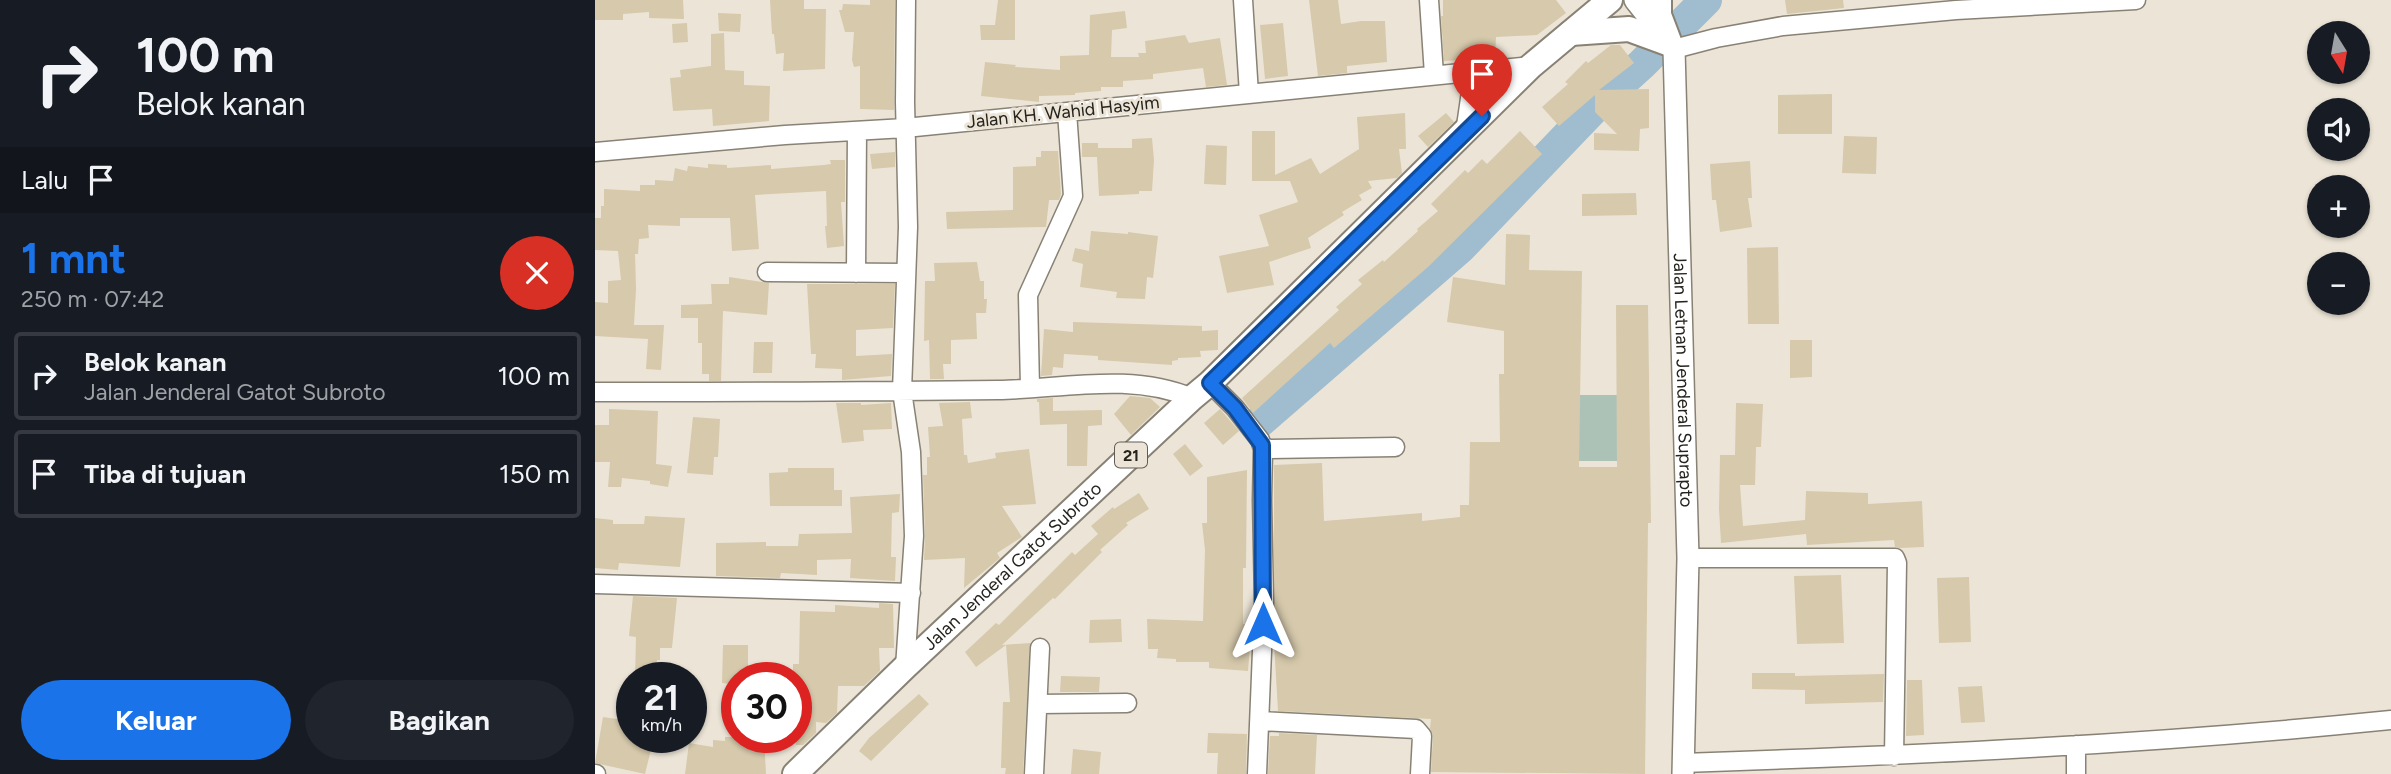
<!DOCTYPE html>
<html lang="id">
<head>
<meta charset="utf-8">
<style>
  body { margin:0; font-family:Figtree,sans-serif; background:#20242c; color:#f1f3f6; height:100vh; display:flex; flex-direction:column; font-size:26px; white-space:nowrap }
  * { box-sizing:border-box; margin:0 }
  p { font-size:23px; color:#9ea1a6 }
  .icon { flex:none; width:38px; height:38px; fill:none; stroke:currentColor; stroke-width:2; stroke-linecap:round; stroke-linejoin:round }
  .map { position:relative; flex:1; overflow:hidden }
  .sheet { display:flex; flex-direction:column; background:#171b24; width:595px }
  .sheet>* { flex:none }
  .hud { background:#171b24; color:#f1f3f6; overflow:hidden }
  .needle { width:46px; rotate:169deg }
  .fabs { position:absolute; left:1712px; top:21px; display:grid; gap:14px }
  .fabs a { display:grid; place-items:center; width:63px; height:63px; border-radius:50%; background:#171b24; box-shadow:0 2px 5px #0004; font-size:35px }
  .speed { position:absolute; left:21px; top:662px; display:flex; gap:14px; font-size:35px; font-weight:700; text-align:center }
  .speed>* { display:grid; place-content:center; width:91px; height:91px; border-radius:50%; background:#171b24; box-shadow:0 2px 5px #0004; line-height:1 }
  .speed small { font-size:18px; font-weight:400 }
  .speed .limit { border:10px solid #d22; background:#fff; color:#111 }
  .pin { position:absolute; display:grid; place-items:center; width:60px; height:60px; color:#fff; margin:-72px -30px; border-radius:50% 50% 50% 0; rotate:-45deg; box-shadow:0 0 7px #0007 }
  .pin .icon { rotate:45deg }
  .me { position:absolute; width:77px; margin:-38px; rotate:0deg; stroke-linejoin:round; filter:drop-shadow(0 0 5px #0008) }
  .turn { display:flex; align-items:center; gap:24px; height:147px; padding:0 21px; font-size:32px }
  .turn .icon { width:91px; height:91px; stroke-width:2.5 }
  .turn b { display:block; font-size:49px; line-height:60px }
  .then { display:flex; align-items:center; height:66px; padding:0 21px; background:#0003; gap:14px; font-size:26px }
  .round { display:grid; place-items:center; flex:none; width:74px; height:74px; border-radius:37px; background:#20242c }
  .headline { display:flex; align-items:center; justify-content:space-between; height:119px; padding:0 21px }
  h1 { font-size:42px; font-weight:700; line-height:52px; color:#1a73e8 }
  .cta { display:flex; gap:14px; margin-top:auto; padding:14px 21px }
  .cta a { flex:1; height:80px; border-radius:42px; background:#1a73e8; color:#fff; font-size:28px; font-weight:700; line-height:80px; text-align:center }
  .cta a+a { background:#20242c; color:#f1f3f6 }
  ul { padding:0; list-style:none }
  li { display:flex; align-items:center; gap:21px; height:88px; margin:0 14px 10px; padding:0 7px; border:4px solid #363941; border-radius:7px }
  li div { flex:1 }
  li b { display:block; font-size:26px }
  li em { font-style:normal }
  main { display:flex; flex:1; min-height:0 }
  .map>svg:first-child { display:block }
  .green { fill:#adc2b7 }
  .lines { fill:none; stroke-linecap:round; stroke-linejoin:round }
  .river { stroke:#a0bdcf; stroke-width:32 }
  .building { fill:#d6c9ac }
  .minor-casing { stroke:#888275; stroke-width:21 }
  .major-casing { stroke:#888275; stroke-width:24 }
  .highway-casing { stroke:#888275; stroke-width:28 }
  .minor { stroke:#fff; stroke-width:18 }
  .major { stroke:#fff; stroke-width:21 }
  .highway { stroke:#fff; stroke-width:24 }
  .route-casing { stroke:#114b97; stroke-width:18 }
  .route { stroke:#1a73e8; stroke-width:12 }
  .labels { text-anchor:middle; stroke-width:6; stroke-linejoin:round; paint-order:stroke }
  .shield { fill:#ece5d7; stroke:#615d56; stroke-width:2 }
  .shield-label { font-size:16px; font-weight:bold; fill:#25231e }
  .street-label { font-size:18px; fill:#25231e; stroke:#ece5d7 }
</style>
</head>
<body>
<main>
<section class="sheet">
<div class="hud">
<div class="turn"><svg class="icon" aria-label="right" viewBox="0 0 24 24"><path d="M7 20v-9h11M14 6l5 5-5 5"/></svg><div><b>100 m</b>Belok kanan</div></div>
<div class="then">Lalu<svg class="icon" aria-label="arrive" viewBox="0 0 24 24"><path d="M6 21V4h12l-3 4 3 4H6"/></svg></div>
</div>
<div class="headline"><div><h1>1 mnt</h1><p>250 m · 07:42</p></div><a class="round" style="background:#d93025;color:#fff"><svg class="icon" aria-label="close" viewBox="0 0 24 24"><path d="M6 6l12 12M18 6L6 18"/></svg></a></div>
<ul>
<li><svg class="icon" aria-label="right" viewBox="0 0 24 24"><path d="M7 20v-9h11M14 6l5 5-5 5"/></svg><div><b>Belok kanan</b><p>Jalan Jenderal Gatot Subroto</p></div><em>100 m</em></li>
<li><svg class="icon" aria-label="arrive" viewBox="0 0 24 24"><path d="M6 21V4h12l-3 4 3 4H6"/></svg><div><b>Tiba di tujuan</b></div><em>150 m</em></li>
</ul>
<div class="cta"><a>Keluar</a><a>Bagikan</a></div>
</section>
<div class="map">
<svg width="1796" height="774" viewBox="0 0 1796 774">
  <rect width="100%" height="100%" fill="#ece5d7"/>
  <path class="green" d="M984,395H1022V461H984Z"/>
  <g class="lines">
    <path class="river" d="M661,425L865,248L1004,103L1047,64L1111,0"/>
  </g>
  <path class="building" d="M0,0H88L89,19L54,18V12L28,14V20H0Z
    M175,0H209V9H231L230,69L188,71L189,53L181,54L179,34H177Z
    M275,0H300L299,110L265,109V66L259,67L257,60L259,32H250L244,10H247L248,4L275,5Z
    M403,0H420V40H386L385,25H400Z
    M714,0H743L746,24L766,21H790L792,62L752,66V73L723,76Z
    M848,0H961L971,13L942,35L901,37L900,58L849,61L846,16H848Z
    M1190,0H1248L1249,8L1192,14Z
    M530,11L532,28L517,30L516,57H544L543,53H551L550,41L590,35L594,43L625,38L632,85L611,87L608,68L558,74V79L528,81V87H506V91L480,93V95L444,96V102L386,96L390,62L421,65L420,67L465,70V56L494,55L495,15Z
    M123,13L146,14L145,32L124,31Z
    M92,23L93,42L78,43L77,24Z
    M688,23L693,76L670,79L665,25Z
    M129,33L130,70L149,71V85L175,86L174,121L118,126L117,109L78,111L75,78L86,77L85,70L116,66V34Z
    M1016,45H1025L1039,63L1004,90L1054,89V128L1045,129L1044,151L999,150V133L1022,134L1000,112V95L964,126L947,107L973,84L970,82L991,61L993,63Z
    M1237,94V134H1183V95Z
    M810,113L811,149H804L807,173L802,178L773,181L777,188L764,195L767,200L747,212L749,215L713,238L716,248L674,262L679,285L632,293L624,256L674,246L664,215L703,202L695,181H657V131H680V175L716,158L725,174L764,149L762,117Z
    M851,113L859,122L833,147L823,136Z
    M925,131L947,154L833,267L739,348L735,343L658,413L647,398L744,310L741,307L767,284L763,280L788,260L789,262L823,231L822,229L843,211L836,204L870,170L873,173L887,159L892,164Z
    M1249,136L1282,137L1281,174L1247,173Z
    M557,138L559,160L557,191H544V194L504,196L502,157H487V143H503V148H537V139Z
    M611,145L632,146L631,185L609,184Z
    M446,151H463L466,194L464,200H454L451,227L352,229L351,212L418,210V167L441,166V157H446Z
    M300,152V167L277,169L275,154Z
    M235,160H250V202H246L249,246L232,248L230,226H232L231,191L160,195L164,249L137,251L135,218H85V226L53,225L54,238L44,239L43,254H40L41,289L39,325H69L66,370L51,369L53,339L0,336V302L13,303V281L26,280L23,251L0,250V218H6V206H9V189L45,191V185H60V180L78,181L80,168L92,171L93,166L113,168V164L132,165V168L176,165V169L229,165L236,164Z
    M1155,161L1157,198H1153L1157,227L1125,232L1121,200H1117L1115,164Z
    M1041,193L1042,215L987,216V194Z
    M496,231L533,234V232L563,236L558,278L552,277L550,299L521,298L522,292L485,287L488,264L477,261L480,248L494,251Z
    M911,234L935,235L934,270L987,271L984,467H1022L1021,305H1053L1056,523H1053L1050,774L836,772L838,737L835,728L836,719L683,711L679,643V465L727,463L729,521L827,513V521L865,517V505H874L875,442H905L904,374H909V331L852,322L858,277L910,285Z
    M1183,247L1184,324H1153L1152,248Z
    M382,262L385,281H389V299H392L391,313H381L382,339L356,340V364H348L349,379H335L334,340L329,341L330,281H340L339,263Z
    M134,277L174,283L172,315L128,311L126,381H114V374H107V343H103V318H86V305L117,304L116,284H134Z
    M212,284H300L298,328L261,330V356L297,354L296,376L247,380V369L220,368L221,354H216Z
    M478,322L607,326V331L623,330V350L605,351L606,357L583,358V360L577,361V365L503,360V356L469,354L468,368L458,367L457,375L446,376L449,329L478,332Z
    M1195,340H1217V377L1195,378Z
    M159,342H178L177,373H158Z
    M535,396L555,398L565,407L536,435L519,414Z
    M458,398V411L507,410V425L493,426L492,466H472V424L445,425L444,402H442V399Z
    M375,402L377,418L367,419L369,455H372L373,463L401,458L400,453L434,449L441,504L407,506L427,537L402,553L405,558L369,588L370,558L329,560L330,536L328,475H332V457H335L333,427L348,426L344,403Z
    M241,403H266V405L296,403L297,429L268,430L269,441L247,443Z
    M1141,403L1168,404L1166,447H1161L1160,485H1145L1148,526L1210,520L1211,491L1273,493V504L1327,501L1329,547L1304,548L1300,547L1299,540L1212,545L1211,534L1126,543L1124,509L1125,455H1140Z
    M14,409L63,411L61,464L77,466L73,487L55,484V481L27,478L26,487H13L15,462H0V425H14Z
    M625,409L644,431L628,445L609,423Z
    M98,417L125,419L123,457H119L118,475L92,473Z
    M590,444L608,466L595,476L578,454Z
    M193,468H239V490H247V506H175L174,473L193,472Z
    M652,470L651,568H648V624H657L653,671L614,668V662H581V659L562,658L563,649H553L552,619L608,621L610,550L607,523H612V477Z
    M544,493L554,509L531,523L533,525L505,550L507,552L460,599L458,598L407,645L435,643L428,774H410L411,768H406L408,702H415L411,645L381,667L370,652L401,623L404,625L477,552L480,555L503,534L496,526L518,507L519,509Z
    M305,494L304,512L297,513L296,557H301L300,581L255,578L256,559L222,560V575L186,573L185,578L121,576V543L171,542V546H203L204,534L257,533L255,497Z
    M50,516L90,518L85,567L24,563L23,570L0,568V518L18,520V524H49Z
    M1246,575L1249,643L1202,644L1199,576Z
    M1374,577L1376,642L1344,643L1342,578Z
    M38,596L82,598L77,648H65V660H62L59,677L40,676L41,637L34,636Z
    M284,603L298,604L299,648H284L285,671L269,686H243L242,713L231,723L221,722V733L208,745H201V677H198V664H204L205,611L240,612V605L284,608Z
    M526,619L527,642L494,643L495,620Z
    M128,645H153V677H142V685L127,683Z
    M1157,673H1200V676L1289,674L1288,702L1210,704V690L1157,689Z
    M466,676L505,677L504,692H465Z
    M1312,680H1327L1329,735L1311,736Z
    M1387,686L1390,722L1366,723L1363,687Z
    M324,694L334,704L276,761L264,751L274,738Z
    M8,717L35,721L33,734L37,737H59L50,774L0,763Z
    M613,733L652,734L651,774H622L623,753H612Z
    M684,733L722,735L720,774H673L675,736H684Z
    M130,737H169L171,774H90L94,743L118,747V740L130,741Z
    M478,749L506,752L504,774H476Z"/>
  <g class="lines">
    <defs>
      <path id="minor" d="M648,0L654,94
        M834,0L839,75
        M1079,49L1121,38L1188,26L1361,10L1541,0
        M870,133L879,71
        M0,152L190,135L310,128L936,66
        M172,272L311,273
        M261,273L262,131
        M615,383L640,408L665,440L668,449L667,500L669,602L662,774
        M435,388L433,295L478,196L472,112
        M0,392C134,392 269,392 403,390C467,389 535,372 597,398
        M668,449L800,447
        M1093,558H1300L1302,563L1299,756
        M0,584L316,593
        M310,667L319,536L316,452L307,391L313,227L310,102L311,0
        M444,704L532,703
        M665,721L821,729L827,736L825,774
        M1088,763C1325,755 1560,744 1796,720
        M0,774H1
        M439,774L445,648
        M1481,774V745"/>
      <g id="major">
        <path id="s1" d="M1040,0L1079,49L1093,558L1088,774"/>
      </g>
      <g id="highway">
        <path d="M1064,0V15L1075,44"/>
        <path d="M976,33L1034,29L1075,44"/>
        <path id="s2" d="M200,774L310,667L597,398L615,383L936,66L1015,0"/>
      </g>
    </defs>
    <use href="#minor" class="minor-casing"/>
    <use href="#major" class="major-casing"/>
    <use href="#highway" class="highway-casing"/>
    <use href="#minor" class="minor"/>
    <use href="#major" class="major"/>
    <use href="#highway" class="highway"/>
  </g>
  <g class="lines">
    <defs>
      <path id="route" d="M668,624L667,445L640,408L615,383L887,116"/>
    </defs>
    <use href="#route" class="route-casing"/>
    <use href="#route" class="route"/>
  </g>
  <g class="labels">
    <rect class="shield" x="520" y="442.5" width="32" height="25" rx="5"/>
    <g class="shield-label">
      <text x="536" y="461">21</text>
    </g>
    <g class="street-label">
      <text transform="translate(468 112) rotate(-6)" y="6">Jalan KH. Wahid Hasyim</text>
      <text dy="6" stroke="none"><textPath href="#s1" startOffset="394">Jalan Letnan Jenderal Suprapto</textPath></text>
      <text dy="6" stroke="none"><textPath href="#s2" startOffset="301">Jalan Jenderal Gatot Subroto</textPath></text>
    </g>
  </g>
</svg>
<div class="fabs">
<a><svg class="needle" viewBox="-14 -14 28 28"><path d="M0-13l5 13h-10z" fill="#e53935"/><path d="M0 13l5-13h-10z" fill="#9ea1a6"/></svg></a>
<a><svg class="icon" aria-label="sound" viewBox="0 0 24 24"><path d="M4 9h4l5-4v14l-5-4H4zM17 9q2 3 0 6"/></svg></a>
<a>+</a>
<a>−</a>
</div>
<div class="speed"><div>21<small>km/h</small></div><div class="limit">30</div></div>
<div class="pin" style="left:887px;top:116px;background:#d93025"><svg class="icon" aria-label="arrive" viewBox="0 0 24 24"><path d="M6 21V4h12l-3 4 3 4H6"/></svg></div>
<svg class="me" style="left:668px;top:624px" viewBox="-20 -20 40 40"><path d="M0-17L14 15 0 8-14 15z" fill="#1a73e8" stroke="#fff" stroke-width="4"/></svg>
</div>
</main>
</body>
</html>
